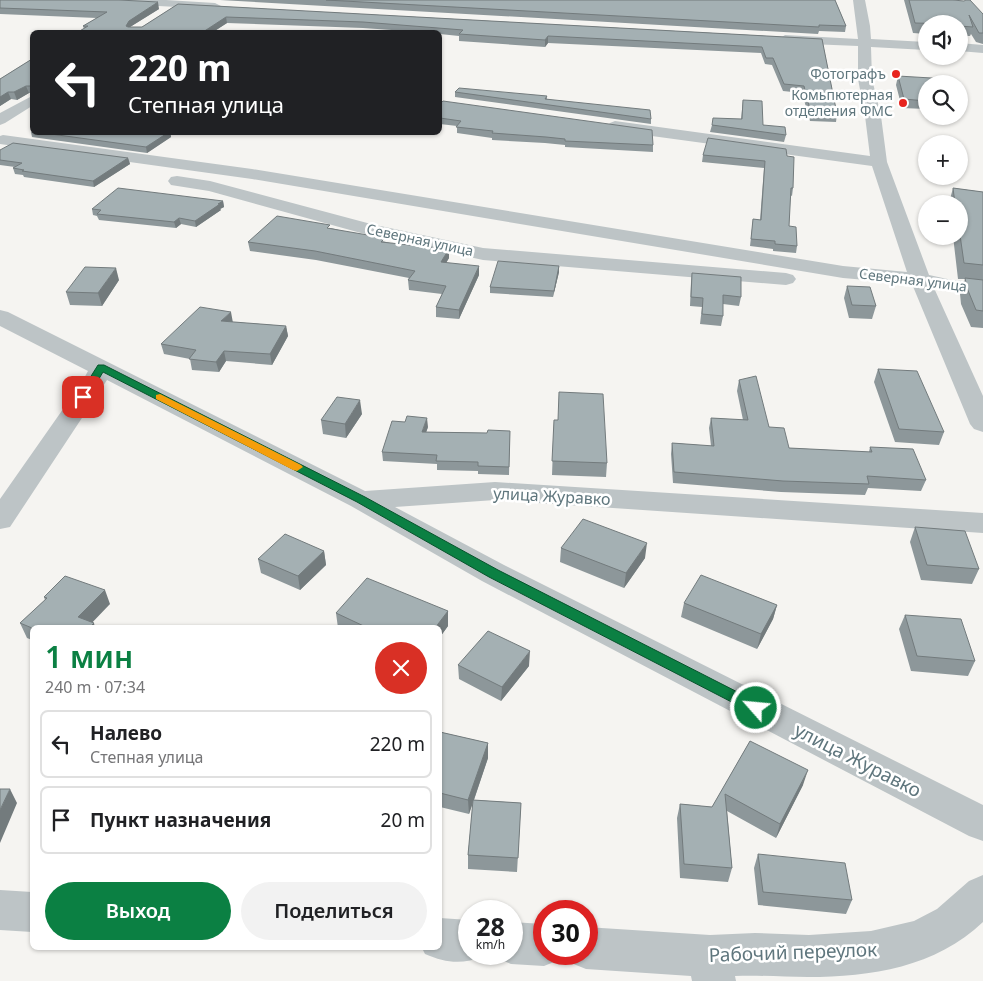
<!DOCTYPE html>
<html lang="ru">
<head>
<meta charset="utf-8">
<style>
  body { margin:0; font-family:"Noto Sans",sans-serif; background:#f2f2f2; color:#202124; height:100vh; display:flex; flex-direction:column; font-size:19px; white-space:nowrap }
  * { box-sizing:border-box; margin:0 }
  p { font-size:16px; color:#757577 }
  .icon { flex:none; width:28px; height:28px; fill:none; stroke:currentColor; stroke-width:2; stroke-linecap:round; stroke-linejoin:round }
  .map { position:relative; flex:1; overflow:hidden }
  .side { position:absolute; left:30px; top:625px; width:412px; height:325px; display:flex; flex-direction:column; background:#fff; border-radius:8px; box-shadow:0 1px 4px #0004 }
  .side>* { flex:none }
  .guide { position:absolute; left:30px; top:30px; width:412px; height:105px; border-radius:8px; box-shadow:0 1px 4px #0004; background:#202124; color:#fff; overflow:hidden }
  .tools { position:absolute; left:918px; top:15px; display:grid; gap:10px }
  .tools a { display:grid; place-items:center; width:50px; height:50px; border-radius:50%; background:#fff; box-shadow:0 1px 4px #0004; font-size:25px }
  .speed { position:absolute; left:458px; top:900px; display:flex; gap:10px; font-size:25px; font-weight:700; text-align:center }
  .speed>* { display:grid; place-content:center; width:65px; height:65px; border-radius:50%; background:#fff; box-shadow:0 1px 4px #0004; line-height:1 }
  .speed small { font-size:12px; font-weight:400 }
  .speed .limit { border:8px solid #d22; background:#fff; color:#111 }
  .pin { position:absolute; display:grid; place-items:center; width:42px; height:42px; color:#fff; margin:-21px; border-radius:10px; box-shadow:0 2px 8px #0006 }
  .me { position:absolute; width:55px; margin:-28px; rotate:297deg; stroke-linejoin:round; filter:drop-shadow(0 0 4px #0008) }
  .turn { display:flex; align-items:center; gap:18px; height:105px; padding:0 15px; font-size:22px }
  .turn .icon { width:65px; height:65px; stroke-width:2.5 }
  .turn b { display:block; font-size:35px; line-height:42px }
  .round { display:grid; place-items:center; flex:none; width:52px; height:52px; border-radius:26px; background:#f2f2f2 }
  .overview { display:flex; align-items:center; justify-content:space-between; height:85px; padding:0 15px }
  h1 { font-size:30px; font-weight:600; line-height:38px; color:#0b8043 }
  .button { display:flex; gap:10px; margin-top:auto; padding:10px 15px }
  .button a { flex:1; height:58px; border-radius:30px; background:#0b8043; color:#fff; font-size:20px; font-weight:600; line-height:58px; text-align:center }
  .button a+a { background:#f2f2f2; color:#202124 }
  ul { padding:0; list-style:none }
  li { display:flex; align-items:center; gap:15px; height:68px; margin:0 10px 8px; padding:0 5px; border:2px solid #e0e0e0; border-radius:8px }
  li div { flex:1 }
  li b { display:block; font-size:19px }
  li em { font-style:normal }
  .map>svg:first-child { display:block }
  .lines { fill:none; stroke-linecap:round; stroke-linejoin:round }
  .minor { fill:#bdc4c6; fill-rule:evenodd }
  .wall { fill:#8d979a }
  .shaded-wall { fill:#737b7d }
  .building { fill:#a4b0b3; stroke:#737b7d }
  .route { fill:#0b8043; stroke:#07532c }
  .slow { fill:#f59e0b }
  .poi-dot { fill:#e7241e; stroke:#fff; stroke-width:2 }
  .labels { text-anchor:middle; stroke-width:5; stroke-linejoin:round; paint-order:stroke }
  .far-poi-label { font-size:14px; fill:#5f767d; stroke:#fff; text-anchor:end }
  .far-street-label { font-size:14px; fill:#5f767d; stroke:#fff }
  .street-label { font-size:16px; fill:#5f767d; stroke:#fff }
  .near-street-label { font-size:19px; fill:#5f767d; stroke:#fff }
</style>
</head>
<body>
<div class="map">
<svg width="983" height="981" viewBox="0 0 983 981">
  <rect width="100%" height="100%" fill="#f5f4f1"/>
  <g class="lines">
    <path class="minor" d="M96,0H166L215,3L221,6L215,9L102,3Z
      M853,0H865L870,26L871,39L926,42V50L871,47L872,79L881,116L887,162L929,275L952,280L983,283V295L934,288L983,396V432L974,429L970,424L912,284L843,278L252,179L0,144V136L3,135L252,169L843,266L907,272L872,166L615,131L610,129L607,126L610,123L615,121L870,156L865,116L858,79V46L785,43L779,39L785,35L858,39Z
      M959,43L983,45V53L959,51Z
      M32,96V106L5,123L0,125V113Z
      M177,176L210,181L371,224L483,248L786,273L793,275L796,279L793,283L786,285L483,260L361,233L209,191L171,185L168,181L171,177Z
      M0,310L8,312L365,491L495,482L983,513V533L495,500L395,507L504,565L983,805V841L969,836L482,581L351,506L107,380L10,527L0,529V499L82,382L88,371L0,326Z
      M983,875V922C936,967 871,977 808,977C784,977 760,975 735,976L736,981H692L691,976L586,969L571,963L567,954H586V927L710,935L755,933L809,935L871,931L914,921L937,909L969,881Z
      M0,890L32,892V932L0,930Z
      M440,918L469,920V954H485L484,956C462,965 446,963 425,954L422,948H440Z
      M511,922L544,924V954H562L559,960L544,966L511,964L496,958L494,954H511Z"/>
  </g>
  <path class="wall" d="M0,0L159,9L130,27H142L178,4L822,39L837,114L836,122L810,121L802,93L783,91L772,65L765,64L761,53L548,43L545,47L459,41V36L440,34V32H420L363,28L227,23L213,32H78L84,29L83,26L97,18L0,14Z
    M220,0H835L846,26L845,32L819,31L818,34Z
    M904,0H953L983,14V44L976,42L971,34L970,36H959V24H926V34L913,33Z
    M32,59V93H29L17,100L11,99L0,106V79Z
    M898,76L926,84V109L902,108L896,85Z
    M455,92L547,96V99L651,119V124L455,97Z
    M743,100L763,125L786,135L784,142L710,132L712,125L741,119Z
    M440,104L653,145V152L565,147V145L545,143L492,140V138L457,133V126L440,124Z
    M32,131V132H170L171,137L147,153L32,137L31,132Z
    M0,150L128,158L130,164L94,187L24,177L23,175L15,174L13,168L15,167L0,165Z
    M703,155L787,156L793,188L792,196L790,195L789,226L797,246L796,253L773,251V249L750,246L753,219L760,220L764,168L702,162Z
    M953,188L983,192V328L971,327L961,304L960,294L965,279H958L953,236H959V204H949V203Z
    M223,201L224,207L220,209L221,210L196,227L181,224L176,228L99,220L97,216L93,215L92,209Z
    M331,228L449,258L446,263L479,275L459,319L436,317V307L442,294L409,290L408,280L409,278L316,260L250,251L248,242Z
    M559,266V272L553,297L490,293V287Z
    M692,273L741,297L739,306L723,304V316L721,326L700,324L702,307L690,306L691,282Z
    M119,280L102,306L70,305L66,292Z
    M847,286L876,306L872,319L849,318L844,298Z
    M233,322L286,326L288,336L272,365L226,361L219,372L192,370L190,359L164,354L161,344Z
    M878,369L944,432L939,445L895,442L874,382Z
    M739,380L769,427L789,448L869,452L870,447L926,480L921,491L868,488L865,495L781,492L673,483L671,454L672,443L711,446L709,428L711,418L743,420L737,391Z
    M362,414L346,438L323,434L321,420Z
    M554,420H557L607,463L606,477L552,475Z
    M428,427L426,432L487,433L510,431L509,475L478,474V471L437,470V464L383,461L382,452Z
    M915,527L979,569L972,584L921,580L910,542Z
    M561,548L645,558L624,588L560,562Z
    M324,551L326,565L300,590L261,573L258,559Z
    M44,597L110,604L32,628V640L27,638L20,623L45,600Z
    M684,603L777,605L773,619L757,649L681,617Z
    M448,611V626L440,637V628H338L336,613Z
    M905,615L975,661L968,676L911,671L899,629Z
    M458,665L529,666L501,701L459,679Z
    M440,732L488,743V758L474,800L521,803L517,872L468,869V855L473,802L469,814L440,807Z
    M750,741L803,785L776,838L727,811L732,868L728,882L680,878L677,818L680,804L712,807Z
    M758,854L852,900L846,914L758,905L754,868Z"/>
  <path class="shaded-wall" d="M158,2L159,9L130,27L127,32L126,26L129,21Z
    M226,17L227,23L213,32H203Z
    M548,36V43L545,47V40Z
    M26,86L29,93L17,100L14,92Z
    M8,92L11,99L0,106V97Z
    M169,132H170L171,137L147,153L146,147Z
    M128,158L130,164L94,187L93,181Z
    M223,201L224,207L220,209L221,210L196,227L195,221Z
    M179,218L181,224L176,228L174,222Z
    M449,249V258L441,271V262Z
    M479,266V275L459,319V310Z
    M559,266V272L553,297L554,291Z
    M116,268L119,280L102,306L98,293Z
    M231,312L233,323L221,321Z
    M286,326L288,336L272,365L270,354Z
    M224,351L226,361L219,372L216,362Z
    M360,400L362,414L346,438L345,424Z
    M427,418L428,427L423,441L422,432Z
    M647,543L645,558L624,588L626,573Z
    M324,551L326,565L300,590L298,576Z
    M105,590L110,604L87,628L78,617Z
    M777,605L773,619L757,649L761,634Z
    M448,611V626L440,637V628H435Z
    M94,623L95,628H89Z
    M530,651L529,666L501,701L502,687Z
    M488,743V758L469,814L468,800Z
    M808,770L803,785L776,838L780,824Z
    M10,789L17,803L0,843V810Z"/>
  <path class="building" d="M0,0H119L158,2L129,21L126,26L128,27H142L178,4L822,39L837,114L811,113L804,86L784,84L773,58H766L762,47L548,36L545,40L459,34L463,30L363,22L226,17L203,32H78L88,26H83L107,12L0,8Z
    M326,0H835L846,26L819,25V27Z
    M909,0H953L964,1L966,0H970L983,14V33H979L969,15L973,27L959,26V24L915,23Z
    M32,59V86H26L14,92H8L0,97V79Z
    M898,76L948,79L949,84H926V101L904,99Z
    M459,88L547,96L545,99L650,110L651,119L455,92Z
    M743,100L762,101L763,125L785,127L786,135L712,125L713,118L742,119Z
    M443,101L652,130L653,145L565,141V139L546,137L492,133L493,131L456,127L461,121L440,118V104Z
    M36,132H169L146,147Z
    M708,138L786,149L787,156L794,157L793,188H791L789,226L796,227L797,246L775,244V241L751,239L753,219L761,220L765,161L703,155Z
    M13,143L128,158L93,181L22,171L24,170L13,168L22,163L0,160V150Z
    M118,188L223,201L218,204H220L195,221L179,218L174,222L97,214L101,210L92,209Z
    M953,188L983,192V265L964,263L959,228V204H955Z
    M277,216L330,225L327,228L385,238L381,242L449,249L441,262L479,266L459,310L436,307L446,286L408,280L415,271L315,251L248,242Z
    M498,261L559,266L554,291L490,287Z
    M85,267L116,268L98,293L66,292Z
    M692,273L741,277V297L723,295V316L702,314L703,298L691,297Z
    M965,278L983,280V311L976,310L967,288Z
    M847,286L870,287L876,306L852,305Z
    M200,307L231,312L221,321L286,326L270,354L224,351L216,362L189,359L196,350L161,344Z
    M878,369L917,371L944,432L899,429Z
    M756,376L769,427L784,428L789,448L872,452L870,447L913,449L926,480L867,476L869,484L783,481L674,472L672,443L714,446L711,418L748,420L739,380Z
    M559,392L603,394L607,463L552,461L554,420H558Z
    M337,397L360,400L345,424L321,420Z
    M407,416L427,418L422,432L487,433L488,430L510,431L509,467L478,466V462L436,461L437,455L382,452L392,421L405,422Z
    M583,519L647,543L626,573L561,548Z
    M915,527L965,531L979,569L927,565Z
    M285,534L324,551L298,576L258,559Z
    M701,575L777,605L761,634L684,603Z
    M65,576L105,590L78,617L94,623L89,628H32L20,623L47,598L44,597Z
    M367,578L448,611L435,628H368L336,613Z
    M905,615L961,619L975,661L917,656Z
    M488,631L530,651L502,687L458,665Z
    M440,732L488,743L468,800L440,793Z
    M750,741L808,770L780,824L725,794L732,868L684,864L680,804L712,807Z
    M0,789H10L0,810Z
    M473,800L521,803L518,858L468,855Z
    M758,854L845,863L852,900L763,892Z"/>
  <path class="route" d="M98,365H104L365,497L498,570L761,704L763,708L761,712L756,714L751,712L489,577L357,502L103,372L87,399H80L78,397Z"/>
  <path class="slow" d="M160,394L301,465L303,467L297,471L293,470L156,399V395Z"/>
  <g class="poi-dot">
    <circle cx="896" cy="74" r="5"/>
    <circle cx="903" cy="103" r="5"/>
  </g>
  <g class="labels">
    <g class="far-poi-label">
      <text x="886" y="79">Фотографъ</text>
      <text x="893" y="100">Комьпютерная<tspan x="893" dy="16">отделения ФМС</tspan></text>
    </g>
    <g class="far-street-label">
      <text transform="translate(420 240) rotate(12)" y="5">Северная улица</text>
      <text transform="translate(913 280) rotate(7)" y="5">Северная улица</text>
    </g>
    <g class="street-label">
      <text transform="translate(552 496) rotate(3)" y="6">улица Журавко</text>
    </g>
    <g class="near-street-label">
      <text transform="translate(858 760) rotate(27)" y="7">улица Журавко</text>
      <text transform="translate(793 952) rotate(-2)" y="7">Рабочий переулок</text>
    </g>
  </g>
</svg>
<div class="tools">
<a><svg class="icon" aria-label="sound" viewBox="0 0 24 24"><path d="M4 9h4l5-4v14l-5-4H4zM17 9q2 3 0 6"/></svg></a>
<a><svg class="icon" aria-label="search" viewBox="0 0 24 24"><circle cx="10" cy="10" r="6"/><path d="M15 15l6 6"/></svg></a>
<a>+</a>
<a>−</a>
</div>
<div class="speed"><div>28<small>km/h</small></div><div class="limit">30</div></div>
<div class="pin" style="left:83px;top:397px;background:#d93025"><svg class="icon" aria-label="arrive" viewBox="0 0 24 24"><path d="M6 21V4h12l-3 4 3 4H6"/></svg></div>
<svg class="me" style="left:756px;top:708px" viewBox="-20 -20 40 40"><circle r="17" fill="#0b8043" stroke="#fff" stroke-width="3"/><path d="M0-11L8 9 0 5-8 9z" fill="#fff"/></svg>
<div class="guide">
<div class="turn"><svg class="icon" aria-label="left" viewBox="0 0 24 24"><path d="M17 20v-9H6M10 6l-5 5 5 5"/></svg><div><b>220 m</b>Степная улица</div></div>
</div>
<section class="side">
<div class="overview"><div><h1>1 мин</h1><p>240 m · 07:34</p></div><a class="round" style="background:#d93025;color:#fff"><svg class="icon" aria-label="close" viewBox="0 0 24 24"><path d="M6 6l12 12M18 6L6 18"/></svg></a></div>
<ul>
<li><svg class="icon" aria-label="left" viewBox="0 0 24 24"><path d="M17 20v-9H6M10 6l-5 5 5 5"/></svg><div><b>Налево</b><p>Степная улица</p></div><em>220 m</em></li>
<li><svg class="icon" aria-label="arrive" viewBox="0 0 24 24"><path d="M6 21V4h12l-3 4 3 4H6"/></svg><div><b>Пункт назначения</b></div><em>20 m</em></li>
</ul>
<div class="button"><a>Выход</a><a>Поделиться</a></div>
</section>
</div>
</body>
</html>
